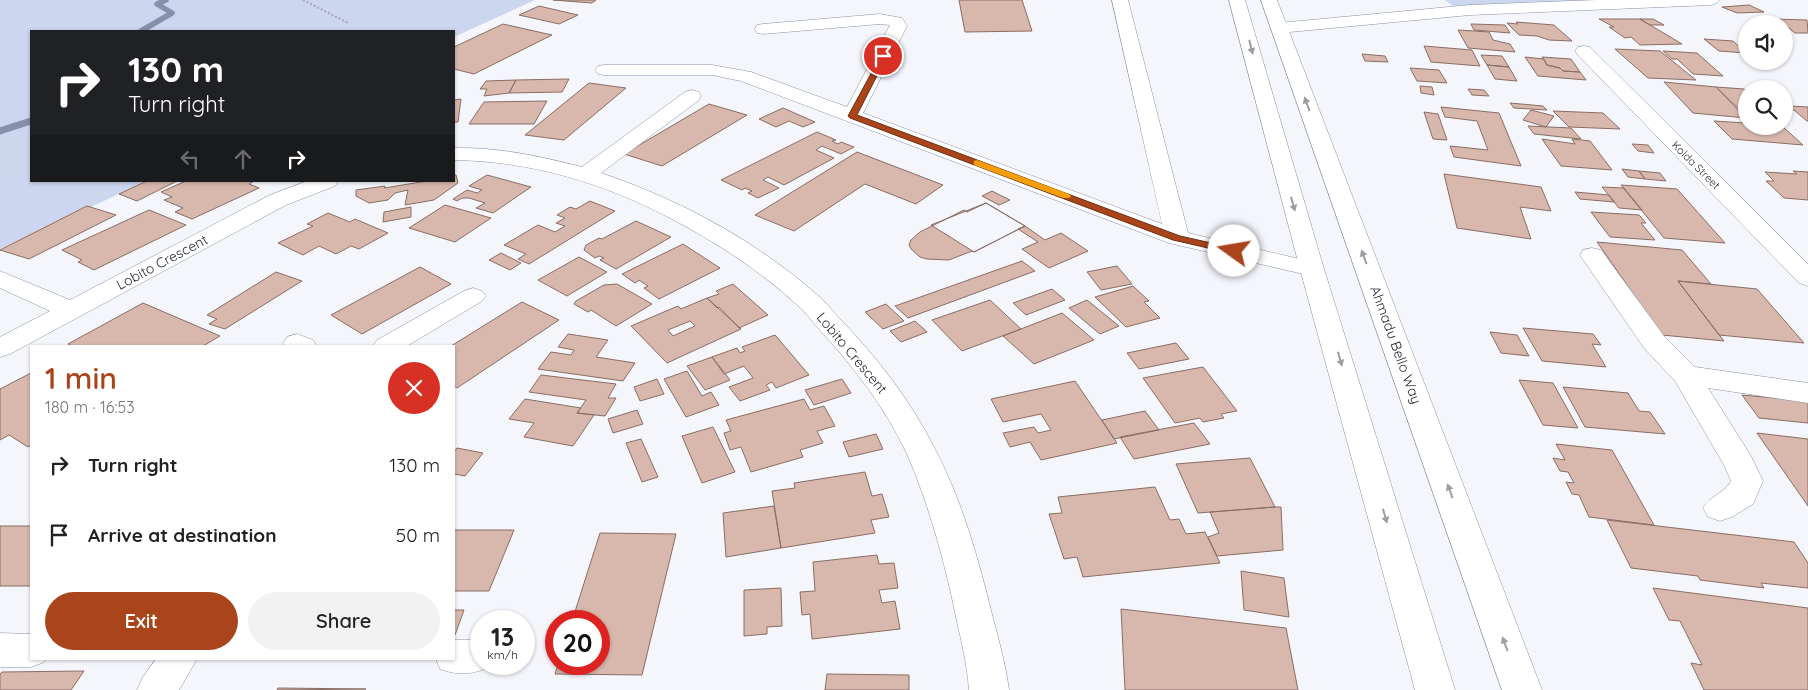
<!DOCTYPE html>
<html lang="en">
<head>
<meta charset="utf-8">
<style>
  body { margin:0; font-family:Quicksand,sans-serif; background:#f2f2f2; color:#202124; height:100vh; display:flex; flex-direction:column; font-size:19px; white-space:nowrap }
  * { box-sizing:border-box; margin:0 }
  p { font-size:16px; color:#757577 }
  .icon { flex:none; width:28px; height:28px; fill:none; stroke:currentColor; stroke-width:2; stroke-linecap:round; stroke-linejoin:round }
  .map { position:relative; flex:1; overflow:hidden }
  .details { position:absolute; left:30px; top:345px; width:425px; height:315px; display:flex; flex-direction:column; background:#fff; border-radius:0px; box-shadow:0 1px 4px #0004 }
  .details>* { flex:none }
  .guide { position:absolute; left:30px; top:30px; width:425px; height:152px; border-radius:0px; box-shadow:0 1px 4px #0004; background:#202124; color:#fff; overflow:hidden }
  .buttons { position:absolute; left:1738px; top:15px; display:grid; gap:10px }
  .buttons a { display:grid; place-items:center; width:55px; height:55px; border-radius:50%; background:#fff; box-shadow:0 1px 4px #0004; font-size:25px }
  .speed { position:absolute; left:470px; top:610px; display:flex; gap:10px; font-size:25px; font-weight:700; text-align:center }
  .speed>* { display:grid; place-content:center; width:65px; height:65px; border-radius:50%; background:#fff; box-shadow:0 1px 4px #0004; line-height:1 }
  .speed small { font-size:12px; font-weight:400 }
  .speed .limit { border:8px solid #d22; background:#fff; color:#111 }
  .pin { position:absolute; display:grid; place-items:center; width:42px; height:42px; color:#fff; margin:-21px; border:2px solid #fff; border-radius:50%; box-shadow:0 1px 5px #0007 }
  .me { position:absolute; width:55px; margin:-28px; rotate:283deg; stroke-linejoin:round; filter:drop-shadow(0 0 4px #0008) }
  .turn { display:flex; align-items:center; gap:18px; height:105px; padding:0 15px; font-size:22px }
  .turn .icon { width:65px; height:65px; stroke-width:2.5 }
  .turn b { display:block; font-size:35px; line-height:42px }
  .lanes { display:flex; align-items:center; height:48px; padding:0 15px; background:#0003; justify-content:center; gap:25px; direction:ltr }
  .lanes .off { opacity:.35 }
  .round { display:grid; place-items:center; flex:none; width:52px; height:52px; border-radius:26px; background:#f2f2f2 }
  .headline { display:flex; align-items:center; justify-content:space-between; height:85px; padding:0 15px }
  h1 { font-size:30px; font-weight:600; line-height:38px; color:#aa441b }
  .button { display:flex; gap:10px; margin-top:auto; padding:10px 15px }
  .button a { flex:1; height:58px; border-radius:30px; background:#aa441b; color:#fff; font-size:20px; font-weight:600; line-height:58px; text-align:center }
  .button a+a { background:#f2f2f2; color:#202124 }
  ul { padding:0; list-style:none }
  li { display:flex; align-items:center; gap:15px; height:70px; padding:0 15px }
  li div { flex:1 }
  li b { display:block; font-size:19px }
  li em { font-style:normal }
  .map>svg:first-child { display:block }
  .green { fill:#cdd6ef }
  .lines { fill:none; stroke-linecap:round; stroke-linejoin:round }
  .stream-far1 { stroke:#8690ad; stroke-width:5.5 }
  .stream { stroke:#8690ad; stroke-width:7 }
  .building { fill:#d8b8ad; stroke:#8a6d63; fill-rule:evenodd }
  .minor-casing { stroke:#8891ab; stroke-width:1 }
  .major-casing { stroke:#8891ab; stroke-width:1 }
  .path { stroke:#a4a6ae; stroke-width:2; stroke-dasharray:2 2; stroke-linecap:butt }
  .minor { fill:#fff; fill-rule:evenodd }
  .major { fill:#fff; fill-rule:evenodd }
  .oneway { fill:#9d9ea3 }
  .route { fill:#aa441b; stroke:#6e2c12 }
  .slow { fill:#f59e0b }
  .labels { text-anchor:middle; stroke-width:4; stroke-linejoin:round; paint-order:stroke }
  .far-street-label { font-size:11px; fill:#252833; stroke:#fff }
  .street-label { font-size:14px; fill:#252833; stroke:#fff }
</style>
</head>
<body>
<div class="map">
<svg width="1808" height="690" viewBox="0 0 1808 690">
  <rect width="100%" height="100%" fill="#f4f6fc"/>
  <path class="green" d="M0,0H535L454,37V31H31V181H147L0,249Z
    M1445,0H1640L1457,9Z"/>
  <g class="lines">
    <path class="stream-far1" d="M141,31L172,13L157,4L166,0"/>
    <path class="stream" d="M0,131L31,121"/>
  </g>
  <path class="building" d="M553,0H596L592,3Z
    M959,0H1022L1032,31L965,32Z
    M1749,5L1764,12L1737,13L1722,7Z
    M539,6L578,15L559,24L519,15Z
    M1599,19H1640L1682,44L1640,45L1631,37L1625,38L1609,27H1614Z
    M1640,19H1653L1664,25H1650Z
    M1773,19L1807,20L1808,33H1795L1784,24Z
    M1516,22L1554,25L1572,41L1549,40L1537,36L1519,35L1507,23L1518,24Z
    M503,24L552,35L474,74L454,69V47Z
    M1471,24L1505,25L1510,33L1474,30Z
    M1458,30L1489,32L1493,40L1510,44L1515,52L1468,48Z
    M1704,39L1733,41L1746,53L1719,51Z
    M1424,46L1472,50L1480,66L1431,62Z
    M1615,49L1660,51L1696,80L1648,78Z
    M1663,51L1697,53L1723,76L1693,74L1677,59H1672Z
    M1362,54L1385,56L1388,62L1365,61Z
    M1481,55L1502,56L1509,67L1487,65Z
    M1525,57L1544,59L1547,65L1560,68L1563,71L1580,72L1586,80L1538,76Z
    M1542,57L1571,59L1580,72L1563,71L1560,68L1547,65Z
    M1487,65L1509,67L1517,81L1495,79Z
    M1410,68L1439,70L1447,83L1417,81Z
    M569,79L562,92L509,93L516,80Z
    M516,80L509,93L484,96L487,89H480L486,81Z
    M1664,82L1716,87L1746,118L1693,113Z
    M589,83L626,88L564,140L525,135Z
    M1420,86L1432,87L1434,95L1421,93Z
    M1716,87L1744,89L1746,91V114L1743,113Z
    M1468,89L1484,90L1489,96L1472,95Z
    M461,99L458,122H454V100Z
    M547,101L534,124H469L484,102Z
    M1510,103L1543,106L1547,110L1514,108Z
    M709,104L747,115L662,166L624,154Z
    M1789,106L1808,107V121H1807Z
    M1441,107L1499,113L1521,166L1454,157L1450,146L1488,150L1477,121L1445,117Z
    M783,108L815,122L803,127L789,121L776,127L759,119Z
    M1531,110L1554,116L1546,127L1523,120Z
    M1553,111L1603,113L1620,129L1569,127Z
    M1424,112L1438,114L1447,140L1433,139Z
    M1714,121L1746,123V126H1782L1803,145L1732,139Z
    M1528,126L1571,128L1581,139L1534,134Z
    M817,132L836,140L832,141L838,144L841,142L854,147L841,154L822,146L816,150L834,158L784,185L768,177L763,180L779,188L758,198L748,193L752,191L745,188L742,190L721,180Z
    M1542,139L1575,144L1572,139L1590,141L1612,170L1561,166Z
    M1632,144L1648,145L1654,153L1638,151Z
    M857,152L943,185L916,204L865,184L794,231L755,215Z
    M1622,169L1639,171L1645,179L1628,177Z
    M1639,171L1660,173L1666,181L1645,179Z
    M1793,171L1808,172V200L1784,198L1766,181H1774L1765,172L1797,174Z
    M1444,174L1541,187L1551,211L1520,207L1531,239L1457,228Z
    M454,175H456L458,183L434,200L405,205L408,190L395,193L388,200L369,203L356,196V190L385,186L384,188L427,181H454Z
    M487,175L531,187L493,213L476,208L485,203L469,198H462L457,201L453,199L467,190L477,193L482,190L469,186Z
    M147,181H177L137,201L119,194Z
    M186,181H254L249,184L259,188L192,219L175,212L183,208L164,200L172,197L161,192Z
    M1621,185L1677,189L1725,243L1664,238Z
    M1602,187L1624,188L1642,210L1619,208Z
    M992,191L1010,200L999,205L982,196Z
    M1575,192L1609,195L1614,202L1580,199Z
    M590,201L615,211L529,264L518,259L526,254L504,245L538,225L555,232L565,226L556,223L565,218L557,215L570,207L576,209Z
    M986,203L1025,226L974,252L972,251L949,260L927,259L920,257L911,249L909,245L911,240L920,232L964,210L967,212Z
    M986,203L1025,226L974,252L931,225Z
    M445,205L491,218L455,242L409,228Z
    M87,206L116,215L29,259L0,250Z
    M411,207V217L383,222L384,212Z
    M149,210L186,225L94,270L78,262L82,260L62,250Z
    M1591,212L1639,215L1646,223H1641L1655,240L1610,237Z
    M328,213L350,222L355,219L388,233L359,249L351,246L336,254L319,246L303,255L278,243L313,226L307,224Z
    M636,221L671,237L616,269L600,260L604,258L599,256L595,258L584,250L586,245L599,238L602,239Z
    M1025,226L1045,240L1061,233L1088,251L1049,268L1022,249L1038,242L1018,229Z
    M1597,242L1682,250L1711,284L1678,281L1724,341L1662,335Z
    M683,244L720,268L659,299L644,288L648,286L639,280L635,283L622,274Z
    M501,253L521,263L510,270L489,260Z
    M579,257L607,272L567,296L538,280Z
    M1022,261L1035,271L908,318L895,306Z
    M1117,266L1132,284L1101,290L1087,272Z
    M420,267L451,284L362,334L331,315Z
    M276,272L302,281L225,329L209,324L217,319L207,315Z
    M1678,281L1757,289L1804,343L1719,335Z
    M617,284L652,304L616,326L591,310L588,312L574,304L576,301L604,285Z
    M733,284L768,315L739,328L719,307L717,308L707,298L719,294L716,291Z
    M1133,286L1149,301L1144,302L1160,318L1126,327L1095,297Z
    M1052,289L1065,300L1026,315L1013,303Z
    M707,298L741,329L667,363L631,326L678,306L681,309ZM690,321L695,326L673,336L668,330Z
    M990,300L1021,329L962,351L932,320Z
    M1087,300L1119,326L1100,334L1069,308Z
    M522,302L559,320L457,388L454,386V346H451Z
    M143,303L220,336L203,346H72L68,344Z
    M886,304L904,321L883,329L865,312Z
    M1062,313L1094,340L1034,364L1003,336Z
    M915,321L927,332L901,342L890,331Z
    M1523,328L1593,334L1601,345L1592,344L1606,367L1542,361Z
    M1490,332L1517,335L1529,356L1501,353Z
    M568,334L608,340L596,357L635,363L623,381L538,369L551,352L571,355L574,350L558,347Z
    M775,335L809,375L776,388L772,382L766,385L770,390L740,401L729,387L753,378L744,366L724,374L712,357L737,348L740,353L745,351L742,347Z
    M1176,343L1189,359L1139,369L1127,353Z
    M712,357L730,380L705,390L687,366Z
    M1203,367L1237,411L1221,414L1224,418L1203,422L1200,418L1175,423L1143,378Z
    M687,371L702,396L711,392L719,405L686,417L664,379Z
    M31,373V445L28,447L9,435L0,440V389Z
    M541,375L616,384L608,398H616L605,416L577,413L586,400L529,392Z
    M657,379L664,394L640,401L634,387Z
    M842,379L851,393L814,405L805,390Z
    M1519,380L1553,383L1578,428L1543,425Z
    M1075,381L1117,443L1041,460L1030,442L1010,447L1003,433L1034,427L1038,433L1051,430L1041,414L1003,422L991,399Z
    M1563,387L1628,393L1639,411L1650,412L1665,434L1585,427Z
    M1742,395L1808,401V423L1759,418Z
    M525,399L581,408L577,413L594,415L573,446L524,437L534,423L509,419Z
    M804,399L810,410L824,406L835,426L817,431L823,443L800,450L803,457L751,472L741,447L730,450L724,433L731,431L726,420Z
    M637,410L643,424L613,433L608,419Z
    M1145,411L1159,430L1114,439L1102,420Z
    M1194,423L1210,444L1134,459L1120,437Z
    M713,427L735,472L702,483L682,436Z
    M1757,433L1808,439V506Z
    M876,434L883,449L849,457L843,442Z
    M641,439L658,477L642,482L626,443Z
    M1556,444L1612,450L1654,525L1589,517L1579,495L1572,494L1566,482L1574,483L1568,472L1560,471L1553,458L1565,460Z
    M457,448L483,453L465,476L454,474V452Z
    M1250,458L1275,507L1198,513L1176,464Z
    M865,472L872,496L882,494L889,517L871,520L875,533L781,548L772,491L795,488L794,483Z
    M1155,487L1170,520L1179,519L1186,534L1205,532L1220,563L1083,577L1077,557L1064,559L1049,514L1062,513L1058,497Z
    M774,506L781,548L726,557L723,513Z
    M1275,507H1281L1283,550L1217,556L1208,537L1219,533L1210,512Z
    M1607,520L1794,542L1808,563V588L1761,583L1764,588L1700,580L1698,576L1631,568Z
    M0,526H31V586H0Z
    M454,530H514L489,591H454Z
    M600,533L676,534L642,675L555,674L558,664H599V621H572Z
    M877,555L879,564L894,563L898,588L879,590L882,603L895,601L900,629L812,639L810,614L802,615L800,592L815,591L813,562Z
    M1241,571L1284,578L1289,617L1244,610Z
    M781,588L782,626L767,627V634L744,636V590Z
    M1653,588L1808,608V690H1704L1691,663L1702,665L1680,621L1669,620Z
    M1121,609L1286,628L1298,690H1125Z
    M454,610H464L455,635H454Z
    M84,671L71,690H0V674L2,672Z
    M827,674L909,675V690H825Z
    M278,688L366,689L277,690Z"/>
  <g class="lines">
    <defs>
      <path id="minor" d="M1112,0H1128L1188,233L1321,264L1324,269L1321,274L1312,276L1169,243L741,81L712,75H604L598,74L595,70L598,66L604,65H712L751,72L847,107L890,25L880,24L763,34L757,33L755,29L757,25L763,24L880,14L902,18L907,26L863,113L1162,224Z
        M1597,0H1719L1717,3L1711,5L1470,15L1279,33L1273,32L1271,28L1273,24L1279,23L1470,5Z
        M1584,46L1590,47L1808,264V286L1799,283L1578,55L1575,51L1578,47Z
        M692,90L699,92L701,96L699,100L601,173C678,199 753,239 815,293C824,300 831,309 838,317C878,358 911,401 936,451C960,497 975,548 988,598C995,628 1005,659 1009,690H969C967,659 958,629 952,598C941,549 927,500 907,454C885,407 853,366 818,328C811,320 805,311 796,304C758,269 714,241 668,217C601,182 529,161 454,160V148C498,147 539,156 582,167L685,92Z
        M307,181H338L335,186L286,205L10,354L0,357V337L50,311L0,288V271L70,300L270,195Z
        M1592,248L1601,250L1664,336L1695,367L1808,383V403L1708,388L1751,456L1763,481L1753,504L1732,517L1720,521L1708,517L1703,508C1711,495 1725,493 1731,481L1724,465L1675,381L1644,348L1580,255L1583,250Z
        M473,288L482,291L486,296L482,301L407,346H373L377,340L464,291Z
        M297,334L313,340L317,346H285L283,343L287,337Z
        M0,633L31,634V659H46L44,662L31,667H0Z
        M454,640H471L481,644V664H487L485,669C468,675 457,675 440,669L436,659H454Z
        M156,659H197L179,690H137L143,677Z"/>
      <path id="major" d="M1229,0H1245L1324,269L1455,690H1415L1300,269Z
        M1261,0H1277L1542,690H1502Z"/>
    </defs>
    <use href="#minor" class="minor-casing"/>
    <use href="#major" class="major-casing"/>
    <path class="path" d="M303,0L348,23"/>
    <use href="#minor" class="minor"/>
    <use href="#major" class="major"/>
  </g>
  <defs><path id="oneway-solid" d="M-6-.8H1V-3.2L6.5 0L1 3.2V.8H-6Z" transform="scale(1.25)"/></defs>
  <g class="oneway">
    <use href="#oneway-solid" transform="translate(1251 47) rotate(76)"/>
    <use href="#oneway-solid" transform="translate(1307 104) rotate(-110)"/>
    <use href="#oneway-solid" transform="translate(1293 204) rotate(74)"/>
    <use href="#oneway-solid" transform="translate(1364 257) rotate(-110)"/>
    <use href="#oneway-solid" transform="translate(1340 359) rotate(74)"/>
    <use href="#oneway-solid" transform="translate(1450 491) rotate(-110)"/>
    <use href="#oneway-solid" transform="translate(1385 516) rotate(74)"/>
    <use href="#oneway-solid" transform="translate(1505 644) rotate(-110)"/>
  </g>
  <path class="route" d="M881,55L887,56L857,115L1180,236L1238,249L1240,251L1234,254L1173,240L850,118L848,116Z"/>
  <path class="slow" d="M977,160L1069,194L1071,196L1069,198H1063L974,165V161Z"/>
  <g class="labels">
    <g class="far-street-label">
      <text transform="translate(1696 165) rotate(45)" y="4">Kolda Street</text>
    </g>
    <g class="street-label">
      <text transform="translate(162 262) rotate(-28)" y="5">Lobito Crescent</text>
      <text transform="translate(1396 345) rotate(70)" y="5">Ahmadu Bello Way</text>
      <text transform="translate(852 353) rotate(50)" y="5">Lobito Crescent</text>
    </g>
  </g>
</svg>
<div class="buttons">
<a><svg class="icon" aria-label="sound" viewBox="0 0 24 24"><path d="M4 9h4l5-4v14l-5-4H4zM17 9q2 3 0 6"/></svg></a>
<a><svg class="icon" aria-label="search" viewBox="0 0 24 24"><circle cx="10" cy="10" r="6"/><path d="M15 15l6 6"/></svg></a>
</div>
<div class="speed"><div>13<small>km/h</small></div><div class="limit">20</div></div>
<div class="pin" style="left:883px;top:56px;background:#d93025"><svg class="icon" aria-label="arrive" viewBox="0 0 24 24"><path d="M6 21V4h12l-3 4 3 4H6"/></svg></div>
<svg class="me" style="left:1234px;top:251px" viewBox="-20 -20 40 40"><circle r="19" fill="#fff"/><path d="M0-13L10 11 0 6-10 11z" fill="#aa441b"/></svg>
<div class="guide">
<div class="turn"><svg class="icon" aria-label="right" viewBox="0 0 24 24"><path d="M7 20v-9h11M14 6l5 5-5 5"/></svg><div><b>130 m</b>Turn right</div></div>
<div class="lanes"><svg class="icon off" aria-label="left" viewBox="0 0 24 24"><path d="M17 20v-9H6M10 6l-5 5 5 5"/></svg><svg class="icon off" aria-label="ahead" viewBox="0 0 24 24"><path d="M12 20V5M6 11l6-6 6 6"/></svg><svg class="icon" aria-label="right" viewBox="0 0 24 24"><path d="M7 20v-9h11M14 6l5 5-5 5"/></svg></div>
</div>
<section class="details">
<div class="headline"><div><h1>1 min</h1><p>180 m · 16:53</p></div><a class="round" style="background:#d93025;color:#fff"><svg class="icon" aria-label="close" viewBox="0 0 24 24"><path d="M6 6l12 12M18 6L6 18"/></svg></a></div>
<ul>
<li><svg class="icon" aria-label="right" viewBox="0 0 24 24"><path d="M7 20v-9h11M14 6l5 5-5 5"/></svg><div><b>Turn right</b></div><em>130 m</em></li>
<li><svg class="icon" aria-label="arrive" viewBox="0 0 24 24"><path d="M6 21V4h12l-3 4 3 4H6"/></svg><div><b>Arrive at destination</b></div><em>50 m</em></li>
</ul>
<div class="button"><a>Exit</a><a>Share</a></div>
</section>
</div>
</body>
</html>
